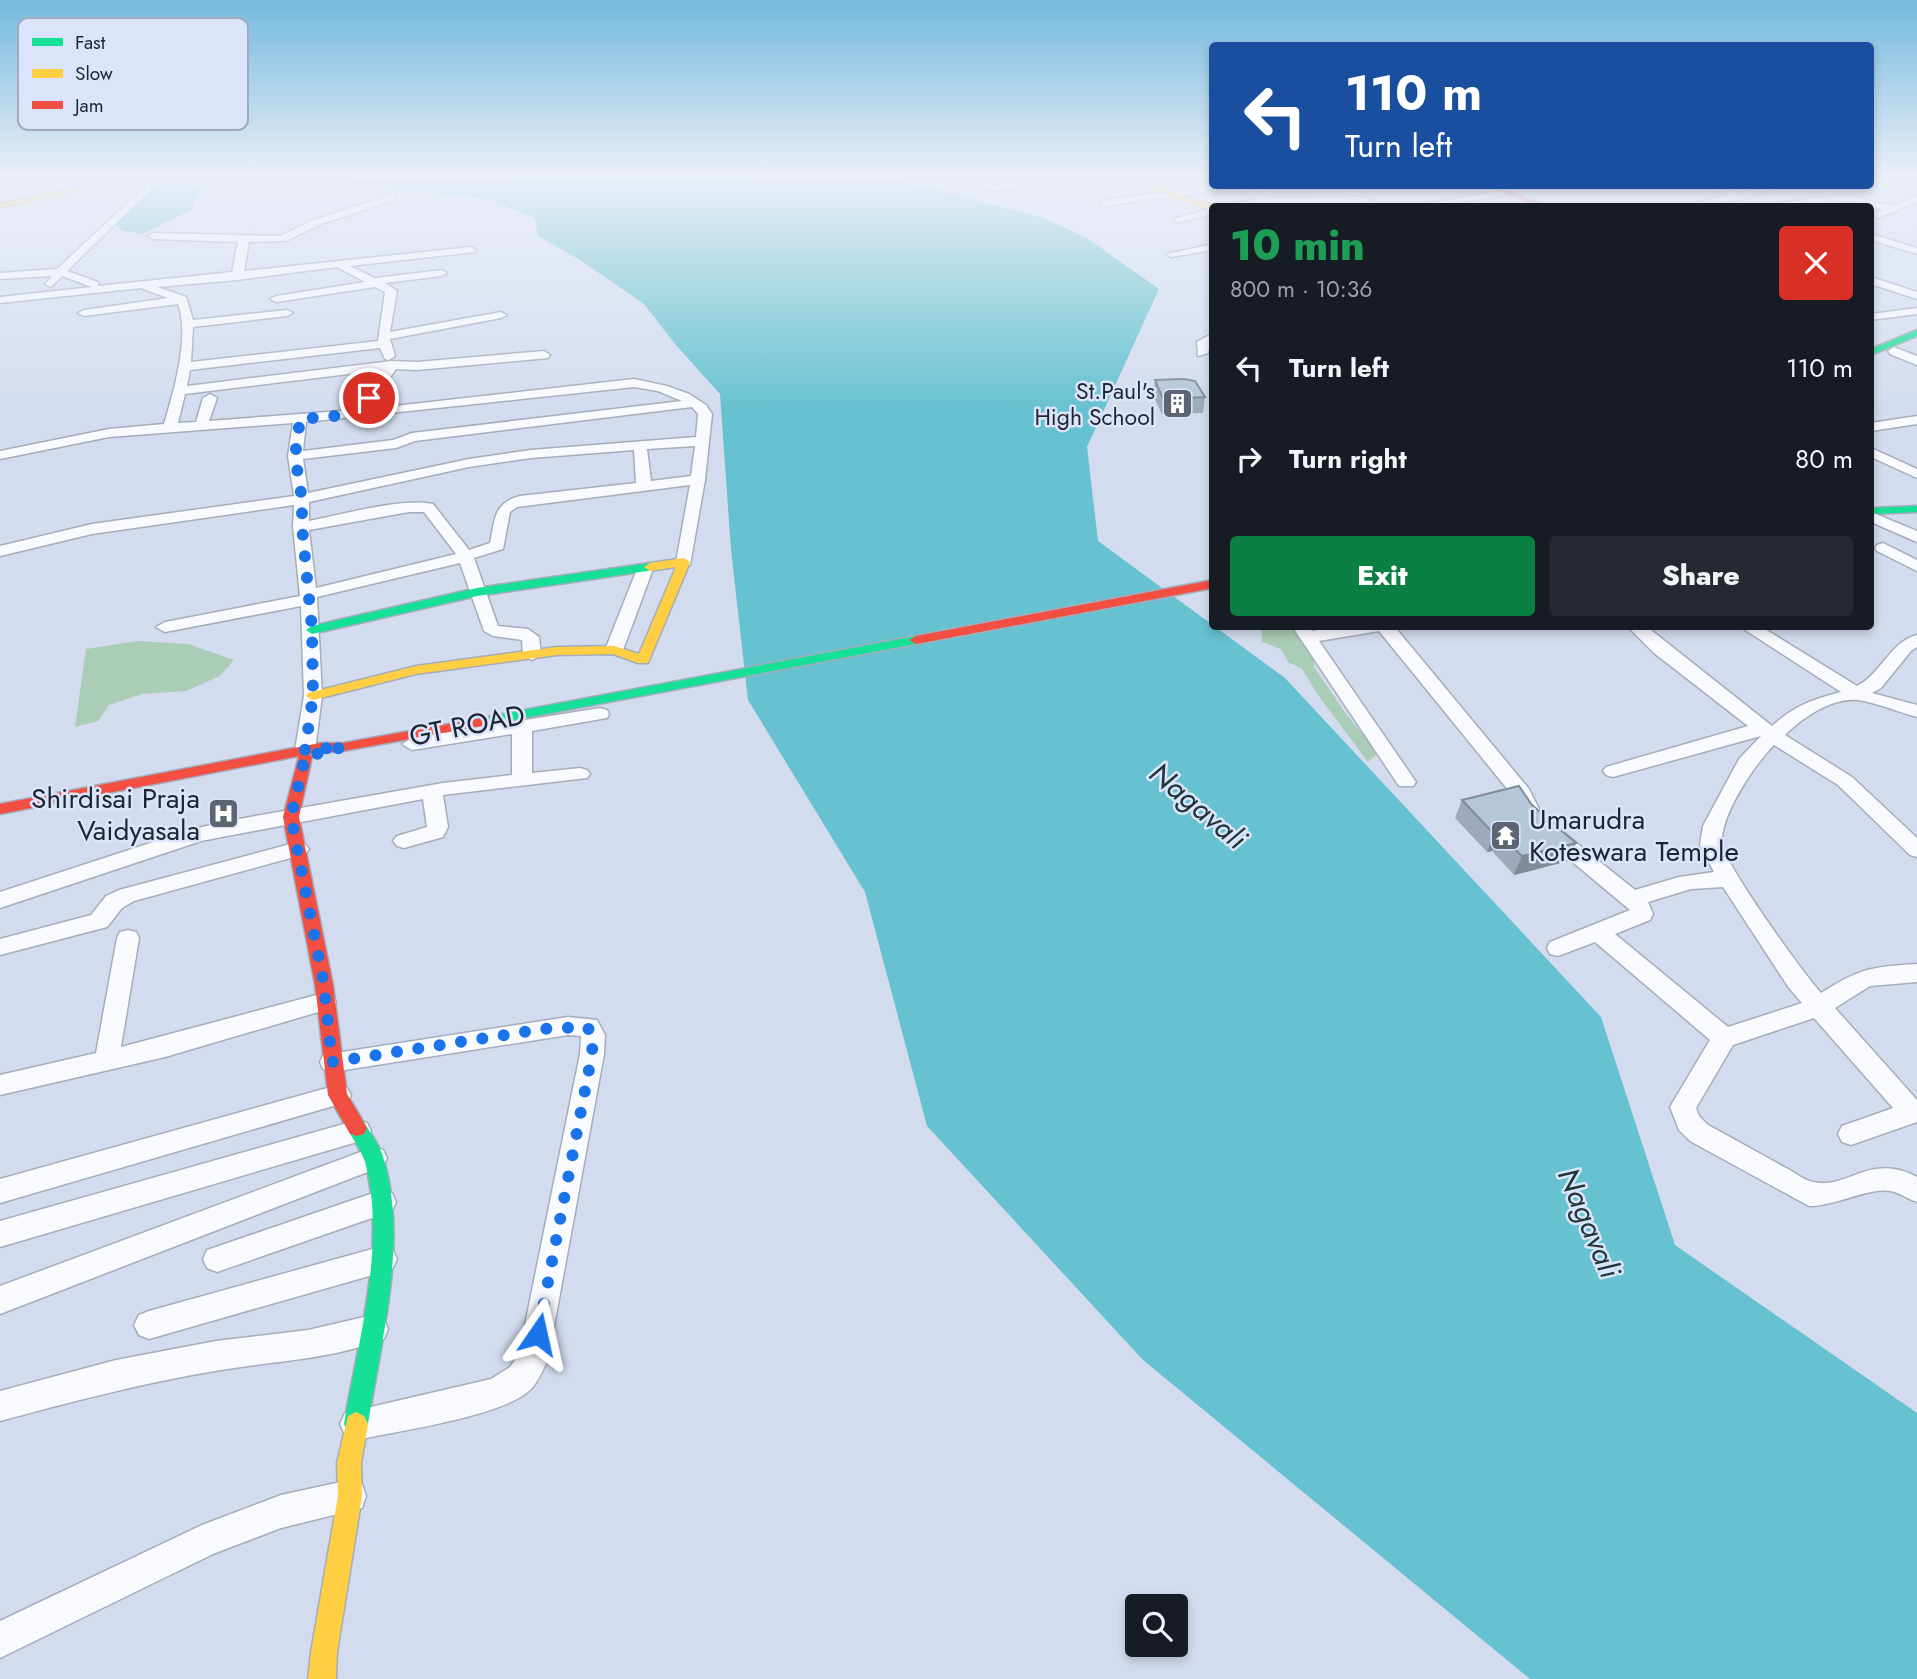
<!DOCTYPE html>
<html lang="en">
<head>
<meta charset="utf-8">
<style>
  body { margin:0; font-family:Jost,sans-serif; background:#242831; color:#f1f3f6; height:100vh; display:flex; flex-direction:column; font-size:26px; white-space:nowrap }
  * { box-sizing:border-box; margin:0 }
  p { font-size:23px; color:#9ea1a6 }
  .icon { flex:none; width:38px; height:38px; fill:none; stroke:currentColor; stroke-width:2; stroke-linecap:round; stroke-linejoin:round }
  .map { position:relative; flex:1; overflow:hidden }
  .drawer { position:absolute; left:1209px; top:203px; width:665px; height:427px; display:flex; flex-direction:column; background:#171b24; border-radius:7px; box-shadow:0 4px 10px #0003 }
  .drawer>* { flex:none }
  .hud { position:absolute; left:1209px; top:42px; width:665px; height:147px; border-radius:7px; box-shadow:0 4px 10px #0003; background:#1a4fa0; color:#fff; overflow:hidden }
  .tools { position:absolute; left:1125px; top:1594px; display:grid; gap:14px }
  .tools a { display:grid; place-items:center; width:63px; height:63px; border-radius:7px; background:#171b24; box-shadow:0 4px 10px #0003; font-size:35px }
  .pin { position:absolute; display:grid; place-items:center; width:60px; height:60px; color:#fff; margin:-30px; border:4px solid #fff; border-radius:50%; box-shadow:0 2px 7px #0007 }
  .me { position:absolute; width:77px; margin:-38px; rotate:11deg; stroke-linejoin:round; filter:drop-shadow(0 0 5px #0008) }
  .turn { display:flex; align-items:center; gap:24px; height:147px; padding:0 21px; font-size:32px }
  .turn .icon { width:91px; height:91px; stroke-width:2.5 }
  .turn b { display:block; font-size:49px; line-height:60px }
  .round { display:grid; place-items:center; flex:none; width:74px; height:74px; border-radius:7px; background:#242831 }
  .overview { display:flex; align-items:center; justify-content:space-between; height:119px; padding:0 21px }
  h1 { font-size:42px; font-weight:800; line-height:52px; color:#1e9e55 }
  .cta { display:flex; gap:14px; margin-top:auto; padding:14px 21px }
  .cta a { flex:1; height:80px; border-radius:7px; background:#0b8043; color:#fff; font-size:28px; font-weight:800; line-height:80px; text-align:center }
  .cta a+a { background:#242831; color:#f1f3f6 }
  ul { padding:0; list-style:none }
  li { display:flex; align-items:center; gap:21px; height:91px; padding:0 21px }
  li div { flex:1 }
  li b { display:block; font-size:26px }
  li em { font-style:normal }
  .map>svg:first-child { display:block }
  .green { fill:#aacdb7 }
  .water { fill:#66c1d0 }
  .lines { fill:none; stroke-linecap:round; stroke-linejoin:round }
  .street-casing { stroke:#a5acbb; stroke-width:3 }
  .fast-casing { stroke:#a5acbb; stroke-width:3 }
  .slow-casing { stroke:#a5acbb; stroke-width:3 }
  .jam-casing { stroke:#a5acbb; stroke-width:3 }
  .street { fill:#f8fafd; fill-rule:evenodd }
  .fast { fill:#16e098; fill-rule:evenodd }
  .slow { fill:#ffcf43; fill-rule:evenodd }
  .jam { fill:#f24e42; fill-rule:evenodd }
  .wall { fill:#9caabb }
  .shaded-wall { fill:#7f8b98 }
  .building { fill:#b5c6d9; stroke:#7f8b98; stroke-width:2 }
  .route { stroke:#1a73e8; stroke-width:12; stroke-dasharray:0 21.6 }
  .labels { text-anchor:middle; stroke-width:5; stroke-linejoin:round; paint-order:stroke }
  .far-poi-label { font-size:23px; fill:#1e2532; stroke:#dae5fb; text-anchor:end }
  .street-label { font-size:28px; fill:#1e2532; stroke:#dae5fb }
  .poi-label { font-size:28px; fill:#1e2532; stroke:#dae5fb; text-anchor:end }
  .water-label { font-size:30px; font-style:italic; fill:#1f3537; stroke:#dae5fb }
  .key { fill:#dae5fb; stroke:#a2abbf; stroke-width:2 }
  .key-label { font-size:19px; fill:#1e2532 }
</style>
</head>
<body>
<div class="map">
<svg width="1917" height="1679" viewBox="0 0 1917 1679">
  <rect width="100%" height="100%" fill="#d3dcef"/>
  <path class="green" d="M1261,627L1294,629L1305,644L1304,646L1314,659V667L1346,714L1378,753L1368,762L1318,695L1302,669L1288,662L1281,649L1262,642Z
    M138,641L188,644L234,660L220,676L186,691L142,694L109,705L98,721L75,727L86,649Z"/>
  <path class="water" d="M236,175H880L1044,218L1087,238L1159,289L1087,447L1098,541L1285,678L1601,1017L1675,1245L1917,1413V1679H1530L1143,1360L927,1126L865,892L748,700L731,550L720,394L675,344L644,304L580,260L538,236L535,218L487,199L327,181Z
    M158,182L202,185L191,210L142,234L121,230L115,221Z"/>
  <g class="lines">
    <defs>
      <path id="street" d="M955,175H972L965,178L995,185L1079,175H1103L995,191L946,178Z
        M1123,175H1138L1133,178Z
        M1877,175H1892L1917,180V186Z
        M148,184L151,185V189L67,271L98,282V286L232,272L238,242L153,239L148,236L153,233L280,236L313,220L392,195L395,196V200L321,224L286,241L249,242L244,271L471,247L476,250L475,252L350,266L375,278L442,270L447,273L442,276L385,283L397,291L390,332L501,312L507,315L501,318L390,339L395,356L389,360L385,359L380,348L190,370L187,386L392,361L417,362L544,351L550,355L548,358L417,370L396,369L368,409L634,379L667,386L689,394L706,405L712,414L705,480L690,565H678L676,562L690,485L517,507L510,512L503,549L474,558L498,626L528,629L539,637L541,655L532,660L523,655L522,640L493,636L484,631L460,563L317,597L322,696L315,750L312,754H298L295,750L304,696L301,606L165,632L156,627L165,622L300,596L293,527L294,505L92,534L0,556V546L92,524L294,496L288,456L293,423L109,437L0,459V451L109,429L164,424C174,391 190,336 178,304L84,316L78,313L84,310L168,298L141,288L0,303V297L92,287L62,276L51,287L45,284L52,276L0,279V273L57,269ZM337,267L365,282L276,296L270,299L276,302L375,287L385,292L378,341L191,362L193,327L287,316L293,313L287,310L193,320L186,297L157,287L237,280ZM382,370L354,410L209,421L217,398L210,394L203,398L196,422L178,423L185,394ZM634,387L658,391L682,401L412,433L393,440L303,451L306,422ZM692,407L698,414L696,437L531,450L469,459L308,493L303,459L396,448L415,441ZM695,446L691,476L651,481L647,449ZM634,450L636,483L520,496C493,503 495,520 490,543L469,550L433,504C404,497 340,515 309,521V502L469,467L531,458ZM409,512H424L456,554L316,588L309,530Z
        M1214,186H1245L1271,199L1361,197L1385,206H1372L1360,203L1230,206L1231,204L1258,199L1235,187L1105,206L1100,203L1105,200Z
        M1707,186C1718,186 1729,192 1740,192C1753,192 1765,185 1779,186L1743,199L1692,206L1693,204L1729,195Z
        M1507,190L1512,193L1510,195L1433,206L1425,204Z
        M1849,195L1891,206L1917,196V202L1878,218L1873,215L1882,210L1849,201L1797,206H1770L1775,203Z
        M1213,208V214L1178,222L1173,219Z
        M1871,234L1917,248V254L1871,240Z
        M1213,244V250L1171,257L1166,254Z
        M1871,277L1917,292V299L1871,284Z
        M1917,308V314L1871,320V314Z
        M1213,333L1208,353L1198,356L1197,342Z
        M1894,347L1917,356V365L1890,354L1888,351Z
        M1917,416V424L1871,431V423Z
        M1871,448L1917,469V478L1871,457Z
        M1871,512L1917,531V542L1871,522Z
        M1883,543L1917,560V571L1877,551L1875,548L1877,545Z
        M645,564L653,569L623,650L620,654H608L605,650L637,569Z
        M1292,626H1309L1312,631L1341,626H1394L1529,789L1540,811L1537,816H1523L1513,796L1379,631L1319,641L1416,782L1413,786H1399Z
        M1627,626H1646L1772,726C1794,706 1813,699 1841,692L1739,626H1760L1857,686C1881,674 1890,642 1917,635V647L1911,651L1881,688L1872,693L1917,705V717C1898,712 1878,703 1858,700C1832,697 1802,718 1785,735L1852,777L1917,838V857L1910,855L1838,785L1774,745C1755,764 1721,814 1722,842C1722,862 1804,974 1821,993C1861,968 1870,967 1917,964V982L1870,986L1835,1008L1917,1100V1122L1851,1145L1842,1142L1838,1134L1842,1126L1893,1108L1814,1018L1733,1045L1696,1108L1699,1116L1708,1125C1734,1139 1759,1153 1784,1167C1793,1171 1803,1180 1813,1182C1849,1190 1868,1152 1917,1177V1202C1908,1199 1900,1193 1891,1191C1868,1187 1836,1206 1809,1206L1690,1141L1679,1130L1670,1107L1710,1040L1595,942L1558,956L1550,954L1547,948L1550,942L1630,910L1545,839L1542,834L1545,829H1559L1635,890L1679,877L1714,872L1700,845L1703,826L1739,759L1761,736L1613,777L1606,775L1603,771L1606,767L1748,726L1654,653ZM1723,887L1789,988L1802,1003L1728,1027L1615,934L1650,920L1653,914L1648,902L1691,889Z
        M600,708L607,710L609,714L607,718L532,731V773L580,768L587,770L590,774L587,778L443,795L448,827L443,837L404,848L397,846L393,841L397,836L427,827L423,799L201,841L0,908V892L190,830L227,821L443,783L512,775V734L412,750L402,744L412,738Z
        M298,842L305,844L309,849L305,854L134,901L122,908L107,927L0,955V939L91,915L106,896L119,890Z
        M128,930L136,932L139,938L121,1047L324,993L332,996L336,1002L332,1008L165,1057L0,1095V1075L96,1053L117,938L120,932Z
        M568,1017L597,1020L605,1035L604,1054L548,1359C544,1368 539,1380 532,1388C507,1416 396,1431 356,1440L345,1435L340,1424L345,1413L491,1379L510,1367L519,1354L580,1054L581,1036L568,1035L332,1072L323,1069L320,1062L323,1055Z
        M338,1085L347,1088L351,1095L347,1102L0,1203V1179Z
        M358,1120L367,1123L371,1131L367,1139L0,1247V1221Z
        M374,1147L383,1150L387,1158L383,1166L0,1314V1286Z
        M382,1190L392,1193L396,1202L392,1211L217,1272L207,1268L203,1259L207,1250Z
        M383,1246L393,1250L397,1259L393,1268L383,1272L149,1339L139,1335L134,1325L139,1315L149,1311Z
        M373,1315L384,1319L388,1329L384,1339C330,1360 271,1361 215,1371C142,1383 71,1402 0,1421V1391L116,1360L216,1341L308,1330Z
        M350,1480L362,1484L366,1496L362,1508L281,1528L213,1554L0,1658V1621L202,1525L281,1495Z"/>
      <path id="fast" d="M1917,330V336L1871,355V349Z
        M1917,506V512L1871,514V508Z
        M650,563L654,564V570L477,596L312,634L306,630L312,626L477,588Z
        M916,636L921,637V643L482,726L475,722L482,718Z
        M357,1120L364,1122C371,1134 381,1147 384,1160C408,1243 381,1340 368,1424L364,1432L356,1436L348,1432L344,1424C358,1341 387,1244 365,1162C361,1150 353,1139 347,1128L350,1122Z"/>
      <path id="slow" d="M133,175H144L0,208V204Z
        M1108,175H1117L1216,206L1210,210Z
        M684,558L690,562L648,663H638L613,654L557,655L416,674L313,700L306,696L308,693L416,666L557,647L614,646L639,654L676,567L650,571L644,567L650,563Z
        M356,1412L364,1416L368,1424L361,1463L362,1496L337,1652L336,1679H308L311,1652L338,1496L337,1463L348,1416Z"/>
      <path id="jam" d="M1485,186H1493L1548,206H1539Z
        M1213,580V588L916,644L909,640L916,636Z
        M482,718L489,722L487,725L343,751L309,754L312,757L299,817L333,985L347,1094L367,1128L364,1134L357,1136L350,1134L328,1095L315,985L283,817L299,756L0,814V804L320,743H343Z"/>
    </defs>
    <use href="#street" class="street-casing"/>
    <use href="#fast" class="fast-casing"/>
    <use href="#slow" class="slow-casing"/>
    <use href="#jam" class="jam-casing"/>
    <use href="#street" class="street"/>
    <use href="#fast" class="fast"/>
    <use href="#slow" class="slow"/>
    <use href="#jam" class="jam"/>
  </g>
  <path class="wall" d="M1155,380L1205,397L1203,413L1162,414L1153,395Z
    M1462,800L1532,805L1576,843L1568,861L1514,875L1492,851L1487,852L1455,818Z"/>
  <path class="shaded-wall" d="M1499,833L1492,851L1487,852L1494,834Z
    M1576,843L1568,861L1514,875L1522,856Z"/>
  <path class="building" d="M1184,379L1195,381L1205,397L1163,399L1155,380Z
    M1519,786L1532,805L1576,843L1522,856L1499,833L1494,834L1462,800Z"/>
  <linearGradient id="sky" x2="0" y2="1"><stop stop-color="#74b9de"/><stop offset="0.43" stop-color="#ebeff8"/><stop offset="1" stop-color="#ebeff8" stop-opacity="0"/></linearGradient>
  <rect width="1917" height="410" fill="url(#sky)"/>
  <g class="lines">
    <path class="route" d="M369,398L358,414L300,419L295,456L302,499V527L312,629L313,696L305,750L343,747L305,757L291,817L324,985L332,1062L543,1029L587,1027L593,1035L592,1054L538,1334"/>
  </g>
  <defs>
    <symbol id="building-square" viewBox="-11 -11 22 22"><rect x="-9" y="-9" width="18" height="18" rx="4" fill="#5d6574" stroke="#dae5fb"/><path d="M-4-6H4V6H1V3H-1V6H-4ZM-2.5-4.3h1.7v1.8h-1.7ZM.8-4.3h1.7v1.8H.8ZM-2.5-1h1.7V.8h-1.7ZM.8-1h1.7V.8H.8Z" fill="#fff"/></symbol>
    <symbol id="hospital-square" viewBox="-11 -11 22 22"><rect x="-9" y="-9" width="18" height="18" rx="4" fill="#5d6574" stroke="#dae5fb"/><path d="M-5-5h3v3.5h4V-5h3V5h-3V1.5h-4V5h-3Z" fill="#fff"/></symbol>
    <symbol id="temple-square" viewBox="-11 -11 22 22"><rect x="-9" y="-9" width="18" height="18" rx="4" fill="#5d6574" stroke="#dae5fb"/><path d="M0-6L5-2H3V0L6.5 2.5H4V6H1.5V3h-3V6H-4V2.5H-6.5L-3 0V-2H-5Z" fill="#fff"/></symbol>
  </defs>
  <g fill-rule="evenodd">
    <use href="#building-square" x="1160" y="386" width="35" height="35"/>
    <use href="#hospital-square" x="206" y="796" width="35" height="35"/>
    <use href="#temple-square" x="1488" y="818" width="35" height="35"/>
  </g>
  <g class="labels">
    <g class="far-poi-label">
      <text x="1155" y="399">St.Paul's<tspan x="1155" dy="26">High School</tspan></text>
    </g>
    <g class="street-label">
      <text transform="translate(467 725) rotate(-11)" y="10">GT ROAD</text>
    </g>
    <g class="poi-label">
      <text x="200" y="808">Shirdisai Praja<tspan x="200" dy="32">Vaidyasala</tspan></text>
      <text x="1529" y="829" text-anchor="start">Umarudra<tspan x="1529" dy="32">Koteswara Temple</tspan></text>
    </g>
    <g class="water-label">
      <text transform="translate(1198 806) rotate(40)" y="10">Nagavali</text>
      <text transform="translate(1589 1223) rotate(67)" y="10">Nagavali</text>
    </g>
  </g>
  <rect x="18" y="18" width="230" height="112" rx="10" class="key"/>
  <rect x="32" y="38" width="31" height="8" fill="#16e098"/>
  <rect x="32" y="69" width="31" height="9" fill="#ffcf43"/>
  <rect x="32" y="101" width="31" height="8" fill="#f24e42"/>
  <g class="key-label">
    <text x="75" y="49">Fast</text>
    <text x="75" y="80">Slow</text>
    <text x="75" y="112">Jam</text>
  </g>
</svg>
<div class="tools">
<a><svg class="icon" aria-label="search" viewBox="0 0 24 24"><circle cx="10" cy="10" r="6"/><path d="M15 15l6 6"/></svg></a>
</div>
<div class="pin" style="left:369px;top:398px;background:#d93025"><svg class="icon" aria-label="arrive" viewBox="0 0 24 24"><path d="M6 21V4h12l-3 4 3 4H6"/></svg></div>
<svg class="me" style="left:538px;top:1334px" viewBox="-20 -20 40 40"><path d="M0-17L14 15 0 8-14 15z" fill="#1a73e8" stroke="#fff" stroke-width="4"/></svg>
<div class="hud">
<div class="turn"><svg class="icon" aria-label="left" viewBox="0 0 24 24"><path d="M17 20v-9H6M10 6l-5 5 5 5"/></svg><div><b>110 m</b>Turn left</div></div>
</div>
<section class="drawer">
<div class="overview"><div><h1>10 min</h1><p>800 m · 10:36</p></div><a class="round" style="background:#d93025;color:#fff"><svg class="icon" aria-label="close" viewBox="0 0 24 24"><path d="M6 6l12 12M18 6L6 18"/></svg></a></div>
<ul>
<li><svg class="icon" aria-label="left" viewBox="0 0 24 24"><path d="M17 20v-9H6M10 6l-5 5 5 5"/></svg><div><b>Turn left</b></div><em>110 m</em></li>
<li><svg class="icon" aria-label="right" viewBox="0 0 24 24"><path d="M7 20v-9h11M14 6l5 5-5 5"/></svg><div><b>Turn right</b></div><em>80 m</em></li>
</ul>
<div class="cta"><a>Exit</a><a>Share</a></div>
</section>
</div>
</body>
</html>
